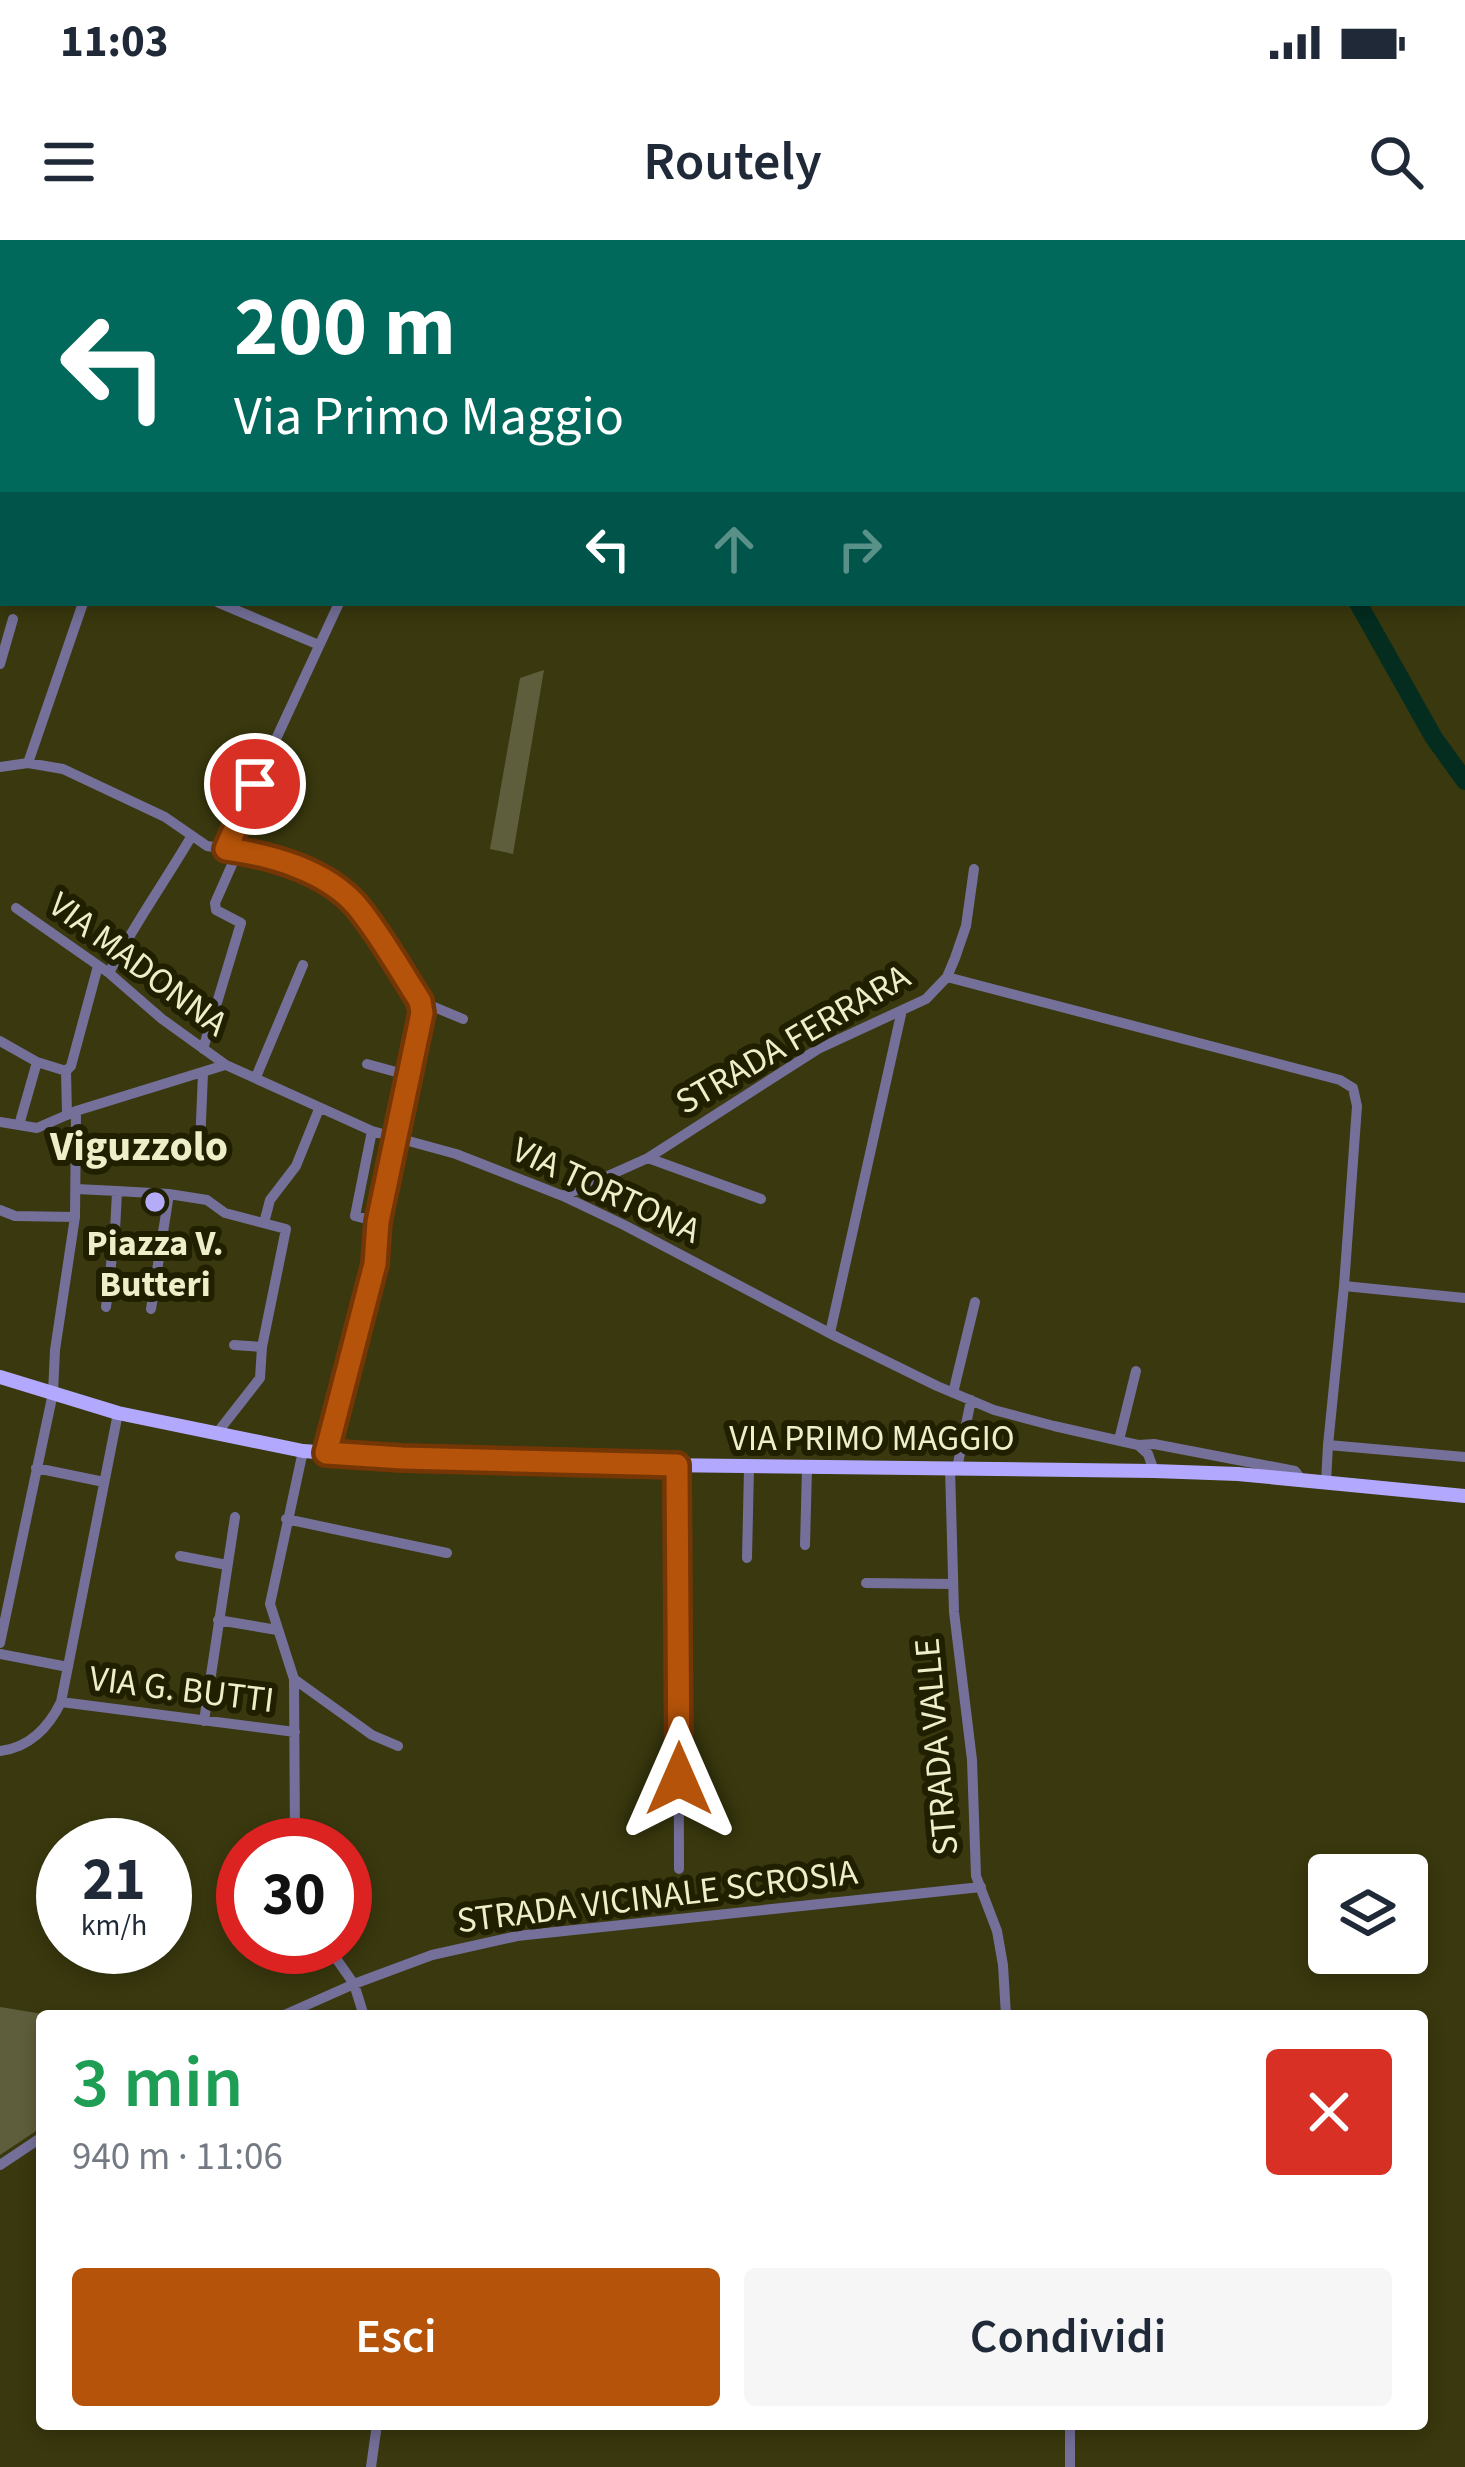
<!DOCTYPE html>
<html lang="it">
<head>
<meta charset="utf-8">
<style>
  body { margin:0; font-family:"Source Sans 3",sans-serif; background:#f6f6f7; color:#1f2937; height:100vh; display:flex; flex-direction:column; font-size:45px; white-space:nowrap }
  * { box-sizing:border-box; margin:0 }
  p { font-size:39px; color:#747a83 }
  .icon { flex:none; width:66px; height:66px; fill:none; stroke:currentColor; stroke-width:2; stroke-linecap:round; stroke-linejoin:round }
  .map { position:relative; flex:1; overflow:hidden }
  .side { position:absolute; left:36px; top:1770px; width:1392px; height:420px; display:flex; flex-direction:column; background:#fff; border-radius:12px; box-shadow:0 6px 18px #0003 }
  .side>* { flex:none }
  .hud { position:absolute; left:0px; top:0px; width:1467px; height:366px; box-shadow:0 6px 18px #0003; background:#00695c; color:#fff; overflow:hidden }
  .tools { position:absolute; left:1308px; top:1614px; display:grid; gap:24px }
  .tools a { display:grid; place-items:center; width:120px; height:120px; border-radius:12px; background:#fff; box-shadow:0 6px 18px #0003; font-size:60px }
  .speed { position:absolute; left:36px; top:1578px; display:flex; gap:24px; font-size:60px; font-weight:700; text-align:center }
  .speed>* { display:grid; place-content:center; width:156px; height:156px; border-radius:50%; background:#fff; box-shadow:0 6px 18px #0003; line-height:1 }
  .speed small { font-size:30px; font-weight:400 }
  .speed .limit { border:18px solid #d22; background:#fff; color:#111 }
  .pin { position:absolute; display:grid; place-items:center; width:102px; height:102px; color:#fff; margin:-51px; border:6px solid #fff; border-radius:50%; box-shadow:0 3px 12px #0007 }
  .me { position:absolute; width:132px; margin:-66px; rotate:0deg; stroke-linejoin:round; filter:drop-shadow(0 0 9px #0008) }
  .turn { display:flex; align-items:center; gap:42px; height:252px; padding:0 36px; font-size:54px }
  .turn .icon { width:156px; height:156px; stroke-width:2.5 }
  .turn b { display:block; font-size:84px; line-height:102px }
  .lanes { display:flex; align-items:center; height:114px; padding:0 36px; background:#0003; justify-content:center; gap:60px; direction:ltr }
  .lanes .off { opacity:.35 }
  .round { display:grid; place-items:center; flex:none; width:126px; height:126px; border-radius:12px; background:#f6f6f7 }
  .headline { display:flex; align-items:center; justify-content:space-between; height:204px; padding:0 36px }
  h1 { font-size:72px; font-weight:600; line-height:90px; color:#1e9e55 }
  .action { display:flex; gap:24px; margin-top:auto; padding:24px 36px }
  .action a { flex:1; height:138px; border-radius:12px; background:#b45309; color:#fff; font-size:48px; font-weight:600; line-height:138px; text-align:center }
  .action a+a { background:#f6f6f7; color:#1f2937 }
  .status { display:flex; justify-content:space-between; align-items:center; height:84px; padding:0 60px; background:#fff; direction:ltr }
  .status svg { height:33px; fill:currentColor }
  header { display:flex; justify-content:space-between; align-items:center; height:156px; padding:0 36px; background:#fff; font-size:54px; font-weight:600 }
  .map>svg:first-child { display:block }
  .green { fill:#5e5e3c }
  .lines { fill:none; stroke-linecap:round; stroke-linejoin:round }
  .river { stroke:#042d20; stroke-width:18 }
  .minor { stroke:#74709a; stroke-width:10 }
  .major { stroke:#b2a9ff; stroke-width:14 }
  .route-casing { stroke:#753606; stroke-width:30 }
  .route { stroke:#b45309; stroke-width:21 }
  .poi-dot { fill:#b4acf9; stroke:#201f00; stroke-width:4.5 }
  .labels { text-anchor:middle; stroke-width:12; stroke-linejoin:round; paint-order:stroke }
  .street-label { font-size:36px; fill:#eeeec8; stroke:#201f00 }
  .poi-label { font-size:36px; font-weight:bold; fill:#eeeec8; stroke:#201f00 }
  .quarter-label { font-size:42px; font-weight:bold; fill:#eeeec8; stroke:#201f00 }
</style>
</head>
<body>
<div class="status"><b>11:03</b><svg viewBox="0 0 49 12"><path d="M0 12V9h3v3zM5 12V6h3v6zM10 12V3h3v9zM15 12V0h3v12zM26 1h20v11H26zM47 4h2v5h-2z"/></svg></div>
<header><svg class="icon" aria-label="menu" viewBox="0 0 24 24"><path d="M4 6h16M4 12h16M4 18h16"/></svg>Routely<svg class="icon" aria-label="search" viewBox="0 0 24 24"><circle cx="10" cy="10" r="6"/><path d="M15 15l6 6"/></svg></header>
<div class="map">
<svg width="1465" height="2227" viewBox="0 0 1465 2227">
  <rect width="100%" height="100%" fill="#39380e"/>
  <path class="green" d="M544,430L513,614L490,609L520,438Z
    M0,1767L49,1775L42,1776V1887L0,1915Z"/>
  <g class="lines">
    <path class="river" d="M1147,3V0
      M1358,363L1434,498L1465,541"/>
    <path class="minor" d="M509,3L511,0
      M219,363L319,405
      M0,424L13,379
      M28,523L83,363
      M0,527L28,523L63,529L165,577L207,606L262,614L332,645L355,664L420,761L422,773L378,982L375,1024L326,1213
      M225,609L339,363
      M16,668L109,733L162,779L226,825L372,891L456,914L563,956L624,985L837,1097L937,1146L994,1170L1054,1186L1138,1205L1154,1204L1295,1231L1302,1240
      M109,733C133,686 164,643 191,597
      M947,737L1340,840L1353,848L1357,866L1344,1046
      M420,761L463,779
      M0,801L37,822L66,831
      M203,809L241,683L216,670L215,663L238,611
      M367,824L407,835
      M256,837L303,725
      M67,875L66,831L71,826L98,726
      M0,882L37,888L76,871L225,825
      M19,885L37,822
      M372,891L355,976L378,982
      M200,905L203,833
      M648,918L761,959
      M76,949L117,951L115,991L106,1067
      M117,951L169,954L207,960L225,973L286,989L262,1107L260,1138L217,1193
      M563,956L648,918L818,809L926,759L947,737L955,718L966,686L974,629
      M0,970L15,976L75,977
      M264,983L270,960L296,926L319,869
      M1465,1058L1344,1046L1328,1205L1465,1217
      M151,1069L169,954
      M830,1093L902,770
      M234,1105L262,1107
      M953,1153L975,1062
      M1119,1200L1136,1131
      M1138,1205L1148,1214L1154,1231
      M678,1225L679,1629
      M36,1228L104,1242
      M950,1228L954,1372L972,1520L976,1636L997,1691L1003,1725L1006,1776
      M957,1228L971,1160
      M1326,1242L1328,1205
      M286,1279L447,1313
      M805,1305L807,1228
      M180,1316L227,1325
      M747,1318L749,1228
      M866,1343L953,1344
      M218,1380L277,1390
      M0,1403L53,1153L55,1110L75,977L76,871
      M0,1414L68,1427
      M294,1439L372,1495L398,1506
      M61,1462L295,1492
      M204,1481L235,1277
      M0,1511C29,1508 49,1487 61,1462L118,1173
      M295,1605L294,1439L270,1364L303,1211
      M328,1707L354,1744L364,1776
      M282,1776L354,1744L432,1715L517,1696L981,1647
      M0,1925L42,1897
      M371,2227L377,2184
      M1070,2227V2184"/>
    <path class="major" d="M0,1137L118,1173L303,1211L402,1218L575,1224L1154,1231L1238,1234L1465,1256"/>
  </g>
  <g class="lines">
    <defs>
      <path id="route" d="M255,544L226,609C270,615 325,630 356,665C379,692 400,730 420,761L422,773L378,982L375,1024L326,1213L402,1218L677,1225L679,1539"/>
    </defs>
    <use href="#route" class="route-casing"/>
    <use href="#route" class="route"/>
  </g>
  <circle class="poi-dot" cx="155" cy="962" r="12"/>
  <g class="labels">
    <g class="street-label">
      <text transform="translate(139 723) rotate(37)" y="13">VIA MADONNA</text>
      <text transform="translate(792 798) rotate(-30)" y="13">STRADA FERRARA</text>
      <text transform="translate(607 949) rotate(25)" y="13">VIA TORTONA</text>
      <text x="872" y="1210">VIA PRIMO MAGGIO</text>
      <text transform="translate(182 1448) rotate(7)" y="13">VIA G. BUTTI</text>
      <text transform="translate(935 1507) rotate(-95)" y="13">STRADA VALLE</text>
      <text transform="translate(657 1655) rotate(-7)" y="13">STRADA VICINALE SCROSIA</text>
    </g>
    <g class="poi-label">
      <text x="155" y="1015">Piazza V.<tspan x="155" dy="41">Butteri</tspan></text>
    </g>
    <g class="quarter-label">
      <text x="139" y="920">Viguzzolo</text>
    </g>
  </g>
</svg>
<div class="tools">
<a><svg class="icon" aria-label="layers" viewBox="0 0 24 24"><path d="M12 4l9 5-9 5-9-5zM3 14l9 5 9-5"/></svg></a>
</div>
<div class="speed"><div>21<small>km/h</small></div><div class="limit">30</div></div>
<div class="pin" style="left:255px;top:544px;background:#d93025"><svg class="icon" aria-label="arrive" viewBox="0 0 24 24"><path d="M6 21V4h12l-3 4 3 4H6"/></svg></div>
<svg class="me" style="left:679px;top:1539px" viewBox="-20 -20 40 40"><path d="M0-17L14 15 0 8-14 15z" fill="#b45309" stroke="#fff" stroke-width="4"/></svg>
<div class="hud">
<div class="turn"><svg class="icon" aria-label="left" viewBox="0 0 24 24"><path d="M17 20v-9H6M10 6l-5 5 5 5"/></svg><div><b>200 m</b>Via Primo Maggio</div></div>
<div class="lanes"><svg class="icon" aria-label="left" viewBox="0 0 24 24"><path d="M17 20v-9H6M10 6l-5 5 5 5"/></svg><svg class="icon off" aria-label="ahead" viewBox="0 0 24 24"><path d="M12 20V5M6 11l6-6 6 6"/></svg><svg class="icon off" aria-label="right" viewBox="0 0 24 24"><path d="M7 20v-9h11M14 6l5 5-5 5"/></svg></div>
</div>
<section class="side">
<div class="headline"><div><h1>3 min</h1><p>940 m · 11:06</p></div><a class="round" style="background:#d93025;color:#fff"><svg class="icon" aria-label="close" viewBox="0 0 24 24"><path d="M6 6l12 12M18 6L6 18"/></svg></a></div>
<div class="action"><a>Esci</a><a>Condividi</a></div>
</section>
</div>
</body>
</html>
